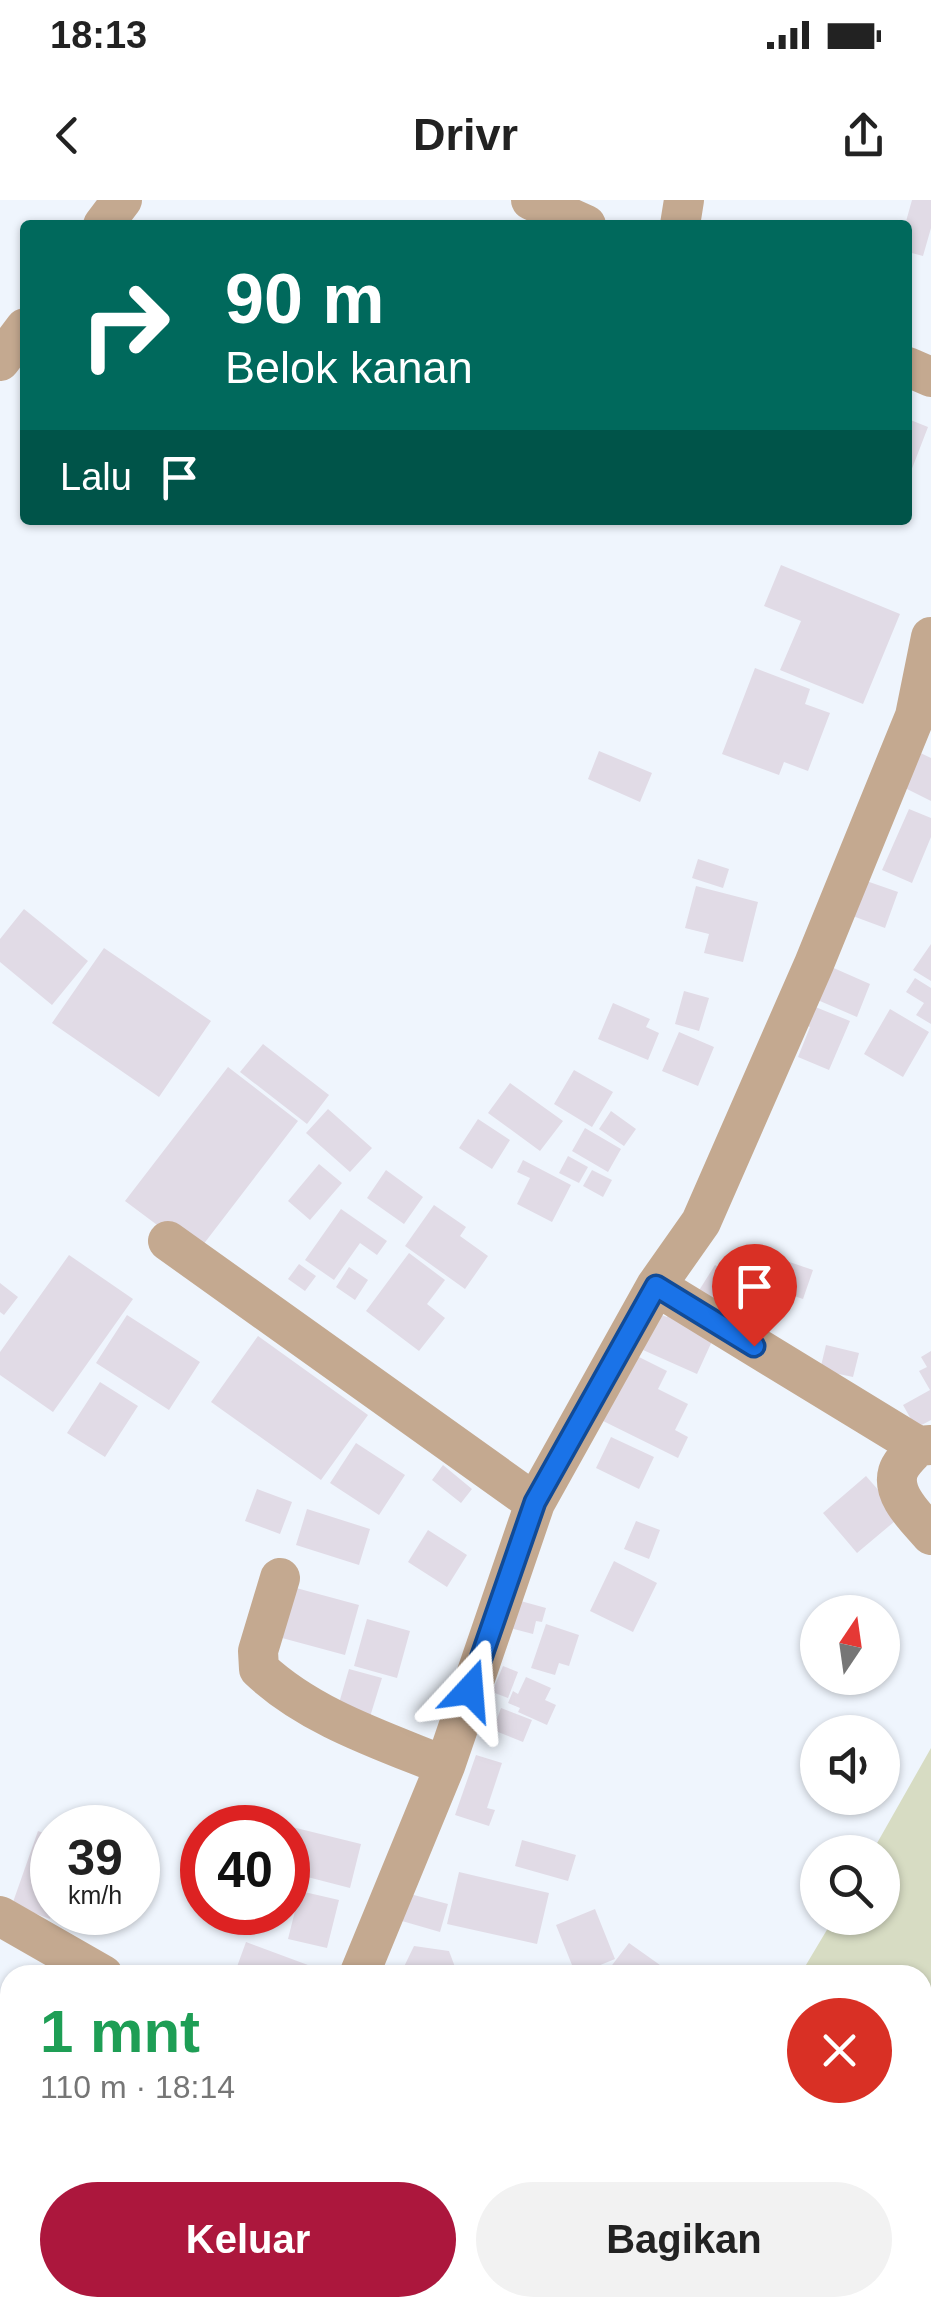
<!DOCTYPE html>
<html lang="id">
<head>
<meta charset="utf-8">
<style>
  body { margin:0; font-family:Helvetica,sans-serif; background:#f2f2f2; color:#222; height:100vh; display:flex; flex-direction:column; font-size:38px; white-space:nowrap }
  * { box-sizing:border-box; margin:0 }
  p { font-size:32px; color:#767676 }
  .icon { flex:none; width:55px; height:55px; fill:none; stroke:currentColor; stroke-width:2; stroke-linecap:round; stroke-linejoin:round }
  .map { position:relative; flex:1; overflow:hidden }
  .details { position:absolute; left:0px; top:1765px; width:932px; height:352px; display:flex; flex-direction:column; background:#fff; border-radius:30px 30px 0 0; box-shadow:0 2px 8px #0004 }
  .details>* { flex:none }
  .guide { position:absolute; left:20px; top:20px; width:892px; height:305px; border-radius:10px; box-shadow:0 2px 8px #0004; background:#00695c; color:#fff; overflow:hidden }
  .needle { width:65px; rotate:13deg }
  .tools { position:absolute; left:800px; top:1395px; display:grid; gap:20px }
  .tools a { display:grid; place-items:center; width:100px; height:100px; border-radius:50%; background:#fff; box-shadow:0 2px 8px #0004; font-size:50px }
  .speed { position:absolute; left:30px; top:1605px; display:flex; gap:20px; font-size:50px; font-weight:700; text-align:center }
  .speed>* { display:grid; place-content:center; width:130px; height:130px; border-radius:50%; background:#fff; box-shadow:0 2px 8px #0004; line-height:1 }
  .speed small { font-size:25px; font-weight:400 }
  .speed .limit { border:15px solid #d22; background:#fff; color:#111 }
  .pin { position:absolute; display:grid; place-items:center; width:85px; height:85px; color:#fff; margin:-102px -42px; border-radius:50% 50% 50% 0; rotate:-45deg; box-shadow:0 0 10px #0007 }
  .pin .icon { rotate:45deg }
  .me { position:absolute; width:110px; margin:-55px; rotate:19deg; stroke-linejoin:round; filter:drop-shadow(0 0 8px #0008) }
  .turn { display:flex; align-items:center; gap:35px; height:210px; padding:0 40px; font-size:45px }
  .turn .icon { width:130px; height:130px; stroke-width:2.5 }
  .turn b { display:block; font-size:70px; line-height:85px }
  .then { display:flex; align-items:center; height:95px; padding:0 40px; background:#0003; gap:20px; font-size:38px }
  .round { display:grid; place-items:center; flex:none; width:105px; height:105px; border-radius:52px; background:#f2f2f2 }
  .headline { display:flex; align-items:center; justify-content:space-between; height:170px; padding:0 40px }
  h1 { font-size:60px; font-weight:700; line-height:75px; color:#1e9e55 }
  .button { display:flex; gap:20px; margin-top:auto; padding:20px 40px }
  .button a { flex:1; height:115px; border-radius:60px; background:#ac173d; color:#fff; font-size:40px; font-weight:700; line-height:115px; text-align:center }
  .button a+a { background:#f2f2f2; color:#222 }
  .status { display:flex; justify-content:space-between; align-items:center; height:70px; padding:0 50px; background:#fff; direction:ltr }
  .status svg { height:28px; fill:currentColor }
  header { display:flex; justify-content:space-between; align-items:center; height:130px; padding:0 40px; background:#fff; font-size:45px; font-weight:700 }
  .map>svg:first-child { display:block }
  .green { fill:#d7dcc3 }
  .building { fill:#e1dbe6 }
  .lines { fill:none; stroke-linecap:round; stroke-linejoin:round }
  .minor { stroke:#c4a990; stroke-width:40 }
  .route-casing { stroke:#114b97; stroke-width:25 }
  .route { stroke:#1a73e8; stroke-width:18 }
</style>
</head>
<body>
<div class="status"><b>18:13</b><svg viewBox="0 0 49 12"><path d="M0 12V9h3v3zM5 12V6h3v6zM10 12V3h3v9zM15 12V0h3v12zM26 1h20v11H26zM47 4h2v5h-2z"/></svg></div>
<header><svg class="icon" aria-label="back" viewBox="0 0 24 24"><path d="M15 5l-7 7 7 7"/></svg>Drivr<svg class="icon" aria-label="share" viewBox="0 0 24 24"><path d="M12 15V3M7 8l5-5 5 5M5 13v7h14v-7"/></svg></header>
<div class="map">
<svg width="931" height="2117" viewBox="0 0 931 2117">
  <rect width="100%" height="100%" fill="#eff5fd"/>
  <path class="green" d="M931,1548V2117H575L578,2108H922V1775H800L834,1718H882V1652H872Z"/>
  <path class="building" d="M912,0H931V28L923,56L908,52V25H905Z
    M908,219L928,227L908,279Z
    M781,365L900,414L863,504L780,470L801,421L764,406Z
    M755,468L810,489L805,504L830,513L808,571L784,562L779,575L722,554Z
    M914,550L931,558V601L897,584Z
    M599,551L652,573L640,602L588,579Z
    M909,609L931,618V637L912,683L882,670Z
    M698,659L729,669L723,688L692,678Z
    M855,677L898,692L885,728L842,712Z
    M696,686L758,702L743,762L704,753L709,734L685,728Z
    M24,709L88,761L52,805L0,762V739Z
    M931,744V781L913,770Z
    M104,748L211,821L159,897L52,823Z
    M820,762L870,784L857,817L806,795Z
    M915,778L931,788V824L916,815L924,803L906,792Z
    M684,791L709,798L699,831L675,824Z
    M803,802L850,821L829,870L798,857L810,827L795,821Z
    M613,803L650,819L646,827L659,833L648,860L598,839Z
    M890,809L929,832L903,877L864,854Z
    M679,832L714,847L698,886L662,871Z
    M263,844L329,895L307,924L240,872Z
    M228,867L298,921L196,1054L125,1001Z
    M574,870L613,892L592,927L554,904Z
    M510,883L563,921L540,951L488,913Z
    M328,909L372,948L350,972L306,933Z
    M611,911L636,929L624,946L599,929Z
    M478,919L510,940L492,969L459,948Z
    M585,928L621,949L608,972L572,951Z
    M568,956L588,967L579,983L559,973Z
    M523,960L571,985L552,1022L517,1004L530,978L517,972Z
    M319,964L342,983L310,1020L288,1001Z
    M386,970L423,997L404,1024L367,998Z
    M592,970L612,980L603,997L583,986Z
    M434,1005L466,1027L460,1036L488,1056L465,1089L405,1046Z
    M341,1009L387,1041L377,1055L360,1043L334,1080L305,1060Z
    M751,1049L813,1070L803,1099L741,1078Z
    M409,1053L445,1080L427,1104L445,1118L419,1151L366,1111Z
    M69,1055L133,1099L53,1212L0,1175V1152Z
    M299,1064L316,1076L305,1091L288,1079Z
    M715,1065L744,1082L728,1109L698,1092Z
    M349,1067L368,1080L355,1100L336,1087Z
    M0,1083L18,1097L4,1115L0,1112Z
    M673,1105L719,1126L697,1174L643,1150L659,1114L667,1117Z
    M127,1115L200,1162L169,1210L96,1163Z
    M258,1136L368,1215L321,1280L211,1202Z
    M826,1145L859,1153L853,1177L820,1170Z
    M625,1150L667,1171L658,1189L688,1204L675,1230L688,1237L678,1258L593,1216Z
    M931,1151V1220L916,1228L903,1205L930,1190L919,1171L927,1167L921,1157Z
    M100,1182L138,1206L105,1257L67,1233Z
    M611,1237L654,1257L639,1289L596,1268Z
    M356,1243L405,1275L379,1315L330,1283Z
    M443,1265L472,1289L461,1303L432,1280Z
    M866,1276L901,1316L857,1353L823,1313Z
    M257,1289L292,1302L280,1334L245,1321Z
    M307,1309L370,1329L359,1365L296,1345Z
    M636,1321L660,1330L649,1359L624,1349Z
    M428,1330L467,1355L447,1387L408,1362Z
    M614,1361L657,1383L633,1432L590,1411Z
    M285,1385L359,1405L345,1455L271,1435Z
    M517,1400L546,1408L542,1422L536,1421L533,1434L510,1428Z
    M367,1419L410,1431L397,1478L354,1466Z
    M546,1424L579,1435L569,1466L559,1463L555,1475L531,1468Z
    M503,1466L518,1472L508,1498L492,1492Z
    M349,1469L382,1478L369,1520L337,1510Z
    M526,1477L551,1488L545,1500L556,1505L547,1525L518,1512L520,1508L508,1503L513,1491L518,1494Z
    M501,1508L532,1520L523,1542L493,1530Z
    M476,1555L502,1563L487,1608L495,1610L489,1626L455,1615Z
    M288,1626L361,1644L350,1688L288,1672Z
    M38,1631L52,1636V1710L50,1719L12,1705Z
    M522,1640L576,1655L568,1681L515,1666Z
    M459,1672L549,1693L537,1744L447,1724Z
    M300,1691L339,1700L327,1748L288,1739Z
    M410,1694L448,1704L440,1732L402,1721Z
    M595,1709L615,1759L576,1775L556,1725Z
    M246,1742L316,1768L314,1775H234Z
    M629,1743L674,1775L606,1773Z
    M414,1746L449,1751L458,1775H400Z
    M95,2108H167L160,2117H108Z"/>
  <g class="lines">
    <path class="minor" d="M531,0L586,25
      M103,25L122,0
      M680,25L684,0
      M0,161L25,128
      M908,167L931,177
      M168,1041L535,1303
      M656,1086L918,1246L931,1245
      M918,1246C911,1254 901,1262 898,1272C891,1296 918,1319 931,1335
      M280,1378L258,1451L259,1469C310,1517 381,1540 445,1566
      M0,1716L103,1775
      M359,1775L445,1566L535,1303L656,1086L701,1022L814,764L915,516L931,437
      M229,2117L233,2108"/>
  </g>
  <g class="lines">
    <defs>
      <path id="route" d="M470,1490L535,1302L656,1086L754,1146"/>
    </defs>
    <use href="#route" class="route-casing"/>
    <use href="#route" class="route"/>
  </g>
</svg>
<div class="tools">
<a><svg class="needle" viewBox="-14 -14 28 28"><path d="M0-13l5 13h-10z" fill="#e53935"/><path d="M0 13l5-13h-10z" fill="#767676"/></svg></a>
<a><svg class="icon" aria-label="sound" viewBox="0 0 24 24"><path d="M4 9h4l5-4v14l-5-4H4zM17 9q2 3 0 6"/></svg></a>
<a><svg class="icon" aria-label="search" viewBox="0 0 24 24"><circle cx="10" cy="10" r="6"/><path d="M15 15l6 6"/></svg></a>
</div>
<div class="speed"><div>39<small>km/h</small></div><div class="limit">40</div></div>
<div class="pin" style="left:754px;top:1146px;background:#d93025"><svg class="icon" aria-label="arrive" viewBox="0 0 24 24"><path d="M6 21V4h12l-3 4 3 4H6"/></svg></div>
<svg class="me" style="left:470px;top:1490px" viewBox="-20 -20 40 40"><path d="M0-17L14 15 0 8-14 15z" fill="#1a73e8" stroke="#fff" stroke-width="4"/></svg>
<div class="guide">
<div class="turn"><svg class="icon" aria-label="right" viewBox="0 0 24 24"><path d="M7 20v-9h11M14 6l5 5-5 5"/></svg><div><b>90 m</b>Belok kanan</div></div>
<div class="then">Lalu<svg class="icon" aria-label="arrive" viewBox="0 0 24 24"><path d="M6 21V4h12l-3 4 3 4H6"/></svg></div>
</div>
<section class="details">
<div class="headline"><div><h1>1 mnt</h1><p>110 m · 18:14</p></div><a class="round" style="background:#d93025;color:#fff"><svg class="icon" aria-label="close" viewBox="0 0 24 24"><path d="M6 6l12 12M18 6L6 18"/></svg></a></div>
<div class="button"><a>Keluar</a><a>Bagikan</a></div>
</section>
</div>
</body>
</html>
